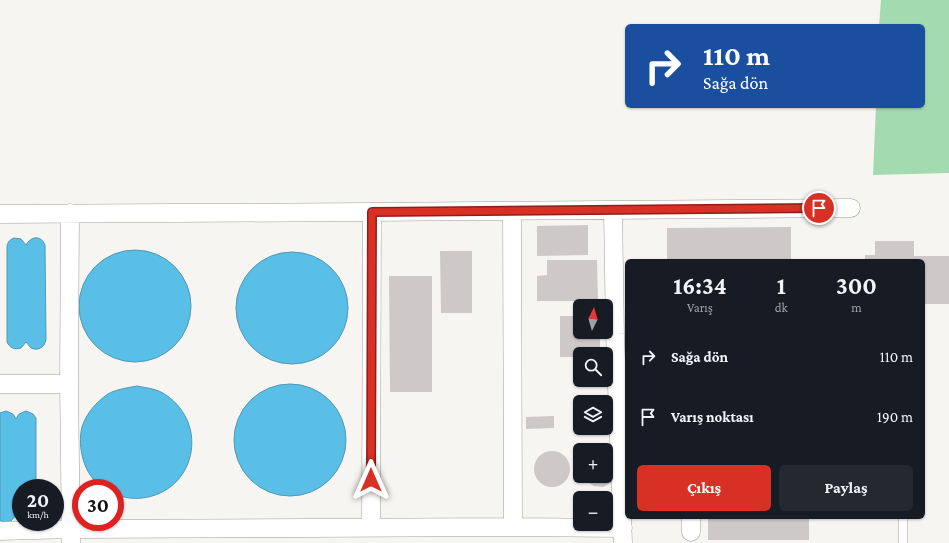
<!DOCTYPE html>
<html lang="tr">
<head>
<meta charset="utf-8">
<style>
  body { margin:0; font-family:"Crimson Pro",serif; background:#242831; color:#f1f3f6; height:100vh; display:flex; flex-direction:column; font-size:15px; white-space:nowrap }
  * { box-sizing:border-box; margin:0 }
  p { font-size:13px; color:#9ea1a6 }
  .icon { flex:none; width:22px; height:22px; fill:none; stroke:currentColor; stroke-width:2; stroke-linecap:round; stroke-linejoin:round }
  .map { position:relative; flex:1; overflow:hidden }
  .panel { position:absolute; left:625px; top:259px; width:300px; height:260px; display:flex; flex-direction:column; background:#171b24; border-radius:6px; box-shadow:0 1px 3px #0004 }
  .panel>* { flex:none }
  .top-card { position:absolute; left:625px; top:24px; width:300px; height:84px; border-radius:6px; box-shadow:0 1px 3px #0004; background:#1a4fa0; color:#fff; overflow:hidden }
  .needle { width:26px; rotate:5deg }
  .fabs { position:absolute; left:573px; top:299px; display:grid; gap:8px }
  .fabs a { display:grid; place-items:center; width:40px; height:40px; border-radius:6px; background:#171b24; box-shadow:0 1px 3px #0004; font-size:20px }
  .speed { position:absolute; left:12px; top:479px; display:flex; gap:8px; font-size:20px; font-weight:700; text-align:center }
  .speed>* { display:grid; place-content:center; width:52px; height:52px; border-radius:50%; background:#171b24; box-shadow:0 1px 3px #0004; line-height:1 }
  .speed small { font-size:10px; font-weight:400 }
  .speed .limit { border:6px solid #d22; background:#fff; color:#111 }
  .pin { position:absolute; display:grid; place-items:center; width:34px; height:34px; color:#fff; margin:-17px; border:2px solid #fff; border-radius:50%; box-shadow:0 1px 4px #0007 }
  .me { position:absolute; width:44px; margin:-22px; rotate:0deg; stroke-linejoin:round; filter:drop-shadow(0 0 3px #0008) }
  .turn { display:flex; align-items:center; gap:14px; height:84px; padding:0 12px; font-size:18px }
  .turn .icon { width:52px; height:52px; stroke-width:2.5 }
  .turn b { display:block; font-size:28px; line-height:34px }
  .eta { display:flex; justify-content:space-evenly; align-items:center; height:68px; text-align:center }
  .eta b { font-size:24px; font-weight:700; line-height:28px }
  .primary-button { display:flex; gap:8px; margin-top:auto; padding:8px 12px }
  .primary-button a { flex:1; height:46px; border-radius:6px; background:#d93025; color:#fff; font-size:16px; font-weight:700; line-height:46px; text-align:center }
  .primary-button a+a { background:#242831; color:#f1f3f6 }
  ul { padding:0; list-style:none }
  li { display:flex; align-items:center; gap:12px; height:60px; padding:0 12px }
  li div { flex:1 }
  li b { display:block; font-size:15px }
  li em { font-style:normal }
  .map>svg:first-child { display:block }
  .green { fill:#a4daaf }
  .water { fill:#5abfe7; stroke:#5197b3 }
  .building { fill:#cec9c8 }
  .lines { fill:none; stroke-linecap:round; stroke-linejoin:round }
  .lane-casing { stroke:#a09e9b; stroke-width:10 }
  .street-casing { stroke:#a09e9b; stroke-width:19 }
  .lane { stroke:#fff; stroke-width:9 }
  .street { stroke:#fff; stroke-width:18 }
  .route-casing { stroke:#8d1f18; stroke-width:10 }
  .route { stroke:#d93025; stroke-width:7 }
</style>
</head>
<body>
<div class="map">
<svg width="949" height="543" viewBox="0 0 949 543">
  <rect width="100%" height="100%" fill="#f6f5f1"/>
  <path class="green" d="M881,0H949V173L873,175L876,106H923V26H879Z"/>
  <path class="water" d="M14,238L21,239L26,245C31,236 41,235 45,245L46,340C44,348 38,351 31,348L26,342L21,348C14,350 10,348 7,342V248C7,243 9,240 14,238Z
    M79 306a56 56 0 1 1 112 0a56 56 0 1 1-112 0Z
    M236 308a56 56 0 1 1 112 0a56 56 0 1 1-112 0Z
    M234 440a56 56 0 1 1 112 0a56 56 0 1 1-112 0Z
    M137,386C147,388 158,389 166,395C210,425 195,492 142,498C133,499 124,498 115,494V488C111,488 106,489 103,487C84,477 77,447 82,427C86,414 96,402 108,394C117,389 127,388 137,386Z
    M6,411L13,414L16,419L19,414L26,411L33,414L36,418V488H21V521L19,519L16,515L11,521L3,522L0,520V413Z"/>
  <path class="building" d="M588,225V255L537,256V226Z
    M791,227V261H667V228Z
    M875,241H914V256H949V304H923V261H865V255H875Z
    M440,251H472V313H441Z
    M547,260H597L598,301H537V276L547,275Z
    M389,276H432V392H390Z
    M560,316H580V332H600V354H580V357H560Z
    M554,416V428L526,429V417Z
    M534 469a18 18 0 1 1 36 0a18 18 0 1 1-36 0Z
    M606,452L613,457L612,482L603,487L594,486L586,481L583,476H606Z
    M708,517H809V540H708Z"/>
  <g class="lines">
    <defs>
      <path id="lane" d="M903,517V543"/>
      <path id="street" d="M613,210L615,334L623,543
        M512,211L513,527
        M70,213L69,384L71,543
        M0,214L372,212L851,208
        M0,384H69
        M691,517V532
        M371,528L372,212
        M0,531L71,529L513,527L623,528"/>
    </defs>
    <use href="#lane" class="lane-casing"/>
    <use href="#street" class="street-casing"/>
    <use href="#lane" class="lane"/>
    <use href="#street" class="street"/>
  </g>
  <g class="lines">
    <defs>
      <path id="route" d="M371,480L372,212L819,208"/>
    </defs>
    <use href="#route" class="route-casing"/>
    <use href="#route" class="route"/>
  </g>
</svg>
<div class="fabs">
<a><svg class="needle" viewBox="-14 -14 28 28"><path d="M0-13l5 13h-10z" fill="#e53935"/><path d="M0 13l5-13h-10z" fill="#9ea1a6"/></svg></a>
<a><svg class="icon" aria-label="search" viewBox="0 0 24 24"><circle cx="10" cy="10" r="6"/><path d="M15 15l6 6"/></svg></a>
<a><svg class="icon" aria-label="layers" viewBox="0 0 24 24"><path d="M12 4l9 5-9 5-9-5zM3 14l9 5 9-5"/></svg></a>
<a>+</a>
<a>−</a>
</div>
<div class="speed"><div>20<small>km/h</small></div><div class="limit">30</div></div>
<div class="pin" style="left:819px;top:208px;background:#d93025"><svg class="icon" aria-label="arrive" viewBox="0 0 24 24"><path d="M6 21V4h12l-3 4 3 4H6"/></svg></div>
<svg class="me" style="left:371px;top:480px" viewBox="-20 -20 40 40"><path d="M0-17L14 15 0 8-14 15z" fill="#d93025" stroke="#fff" stroke-width="4"/></svg>
<div class="top-card">
<div class="turn"><svg class="icon" aria-label="right" viewBox="0 0 24 24"><path d="M7 20v-9h11M14 6l5 5-5 5"/></svg><div><b>110 m</b>Sağa dön</div></div>
</div>
<section class="panel">
<div class="eta">
<div><b>16:34</b><p>Varış</p></div>
<div><b>1</b><p>dk</p></div>
<div><b>300</b><p>m</p></div>
</div>
<ul>
<li><svg class="icon" aria-label="right" viewBox="0 0 24 24"><path d="M7 20v-9h11M14 6l5 5-5 5"/></svg><div><b>Sağa dön</b></div><em>110 m</em></li>
<li><svg class="icon" aria-label="arrive" viewBox="0 0 24 24"><path d="M6 21V4h12l-3 4 3 4H6"/></svg><div><b>Varış noktası</b></div><em>190 m</em></li>
</ul>
<div class="primary-button"><a>Çıkış</a><a>Paylaş</a></div>
</section>
</div>
</body>
</html>
